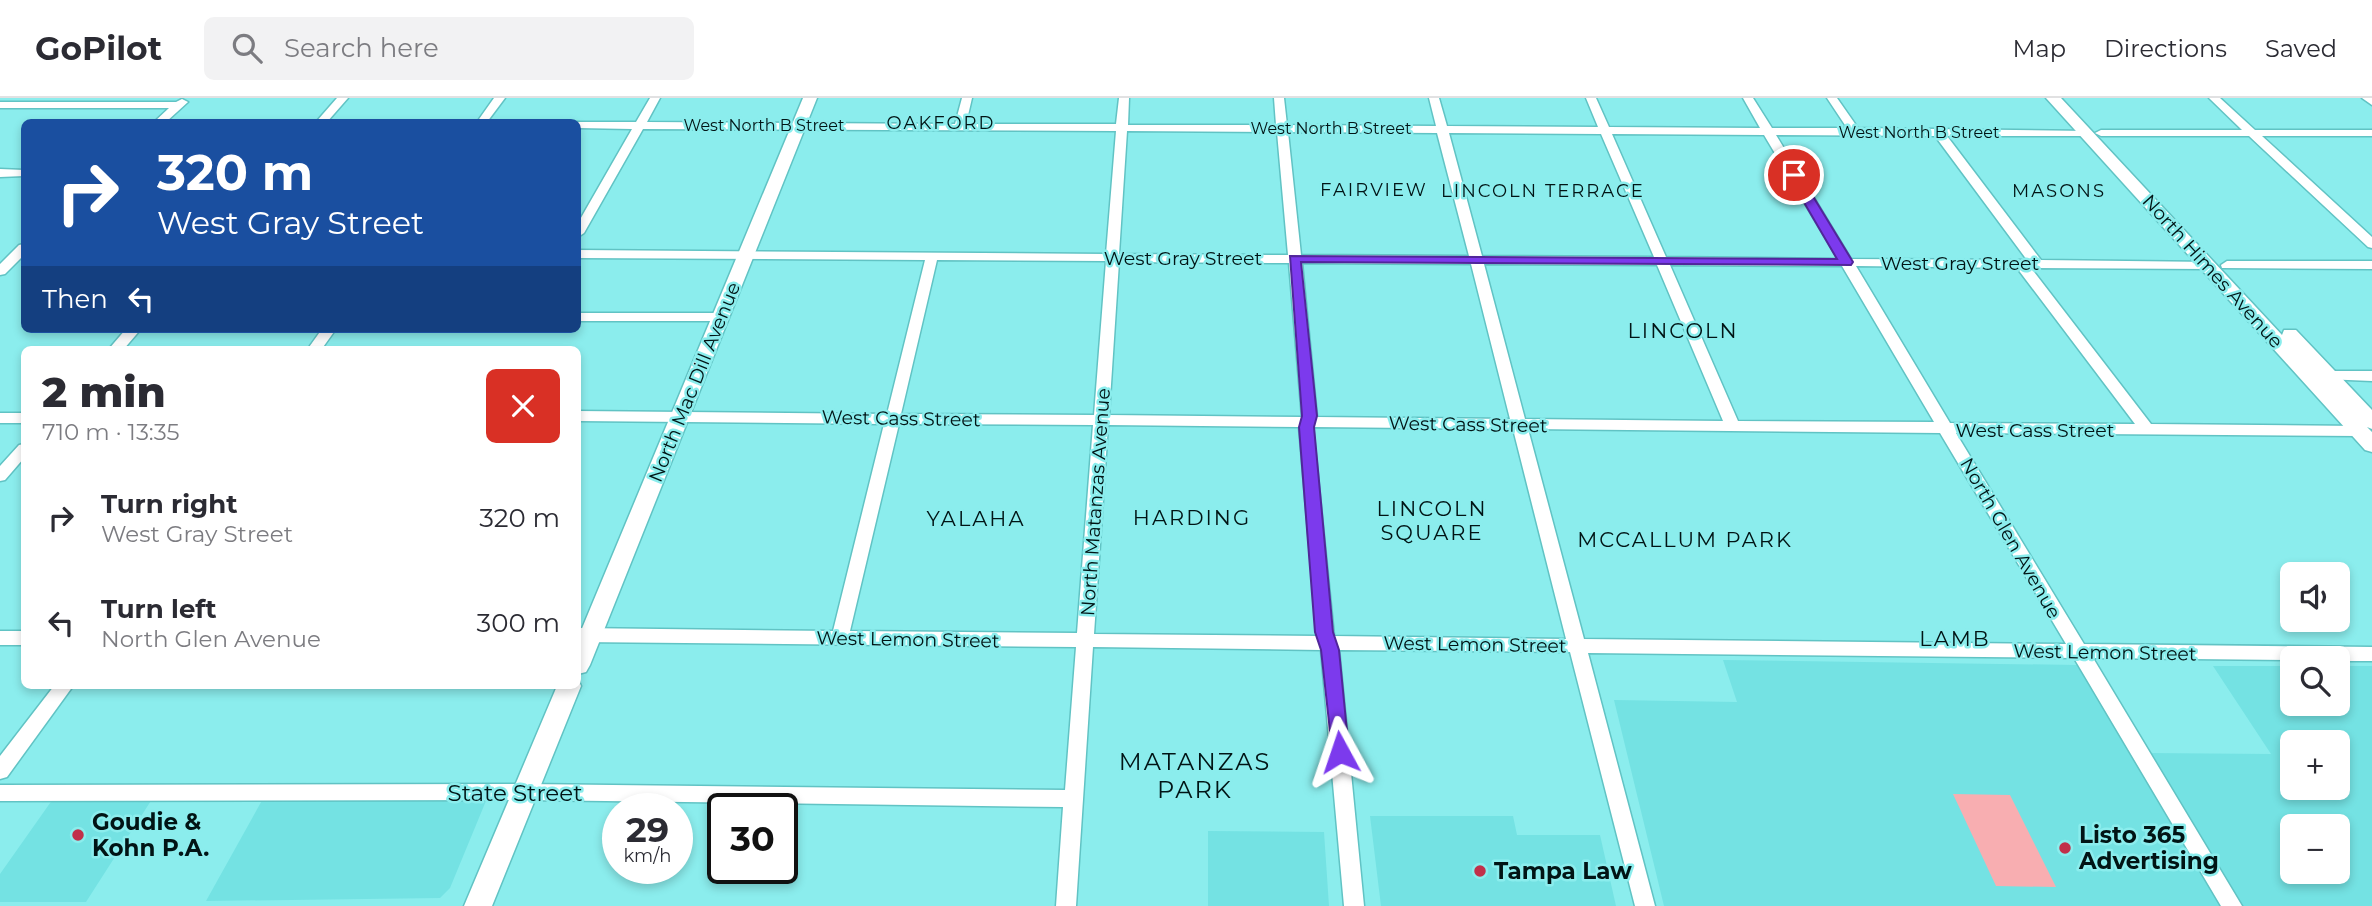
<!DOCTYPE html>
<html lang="en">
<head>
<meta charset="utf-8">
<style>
  body { margin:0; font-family:Montserrat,sans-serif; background:#f2f2f3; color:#2b2b33; height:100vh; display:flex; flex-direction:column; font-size:26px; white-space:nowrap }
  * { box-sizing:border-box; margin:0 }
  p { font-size:23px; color:#7c7c81 }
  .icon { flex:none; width:38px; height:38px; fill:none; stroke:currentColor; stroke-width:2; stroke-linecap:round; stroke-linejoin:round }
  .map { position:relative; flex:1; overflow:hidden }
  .side { position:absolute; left:21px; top:248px; width:560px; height:343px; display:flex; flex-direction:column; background:#fff; border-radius:10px; box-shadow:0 4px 10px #0003 }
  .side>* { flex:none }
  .top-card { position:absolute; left:21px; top:21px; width:560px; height:214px; border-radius:10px; box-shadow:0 4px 10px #0003; background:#1a4fa0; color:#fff; overflow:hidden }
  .controls { position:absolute; left:2280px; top:464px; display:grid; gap:14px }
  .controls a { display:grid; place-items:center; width:70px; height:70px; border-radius:10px; background:#fff; box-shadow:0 4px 10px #0003; font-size:35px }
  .speed { position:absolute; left:602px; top:695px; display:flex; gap:14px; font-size:35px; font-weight:700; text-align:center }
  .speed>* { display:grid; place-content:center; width:91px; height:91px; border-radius:50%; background:#fff; box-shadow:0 4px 10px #0003; line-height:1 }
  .speed small { font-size:18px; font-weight:400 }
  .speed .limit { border:4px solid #111; border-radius:10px; background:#fff; color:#111 }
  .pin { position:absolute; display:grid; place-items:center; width:60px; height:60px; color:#fff; margin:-30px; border:4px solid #fff; border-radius:50%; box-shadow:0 2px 7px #0007 }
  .me { position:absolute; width:77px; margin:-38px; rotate:355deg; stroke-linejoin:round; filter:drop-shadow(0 0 5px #0008) }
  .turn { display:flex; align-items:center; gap:24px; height:147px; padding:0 21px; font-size:32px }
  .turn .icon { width:91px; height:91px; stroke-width:2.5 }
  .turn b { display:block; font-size:49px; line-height:60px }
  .then { display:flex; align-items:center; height:66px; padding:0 21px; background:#0003; gap:14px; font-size:26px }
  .round { display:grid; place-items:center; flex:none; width:74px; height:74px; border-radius:10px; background:#f2f2f3 }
  .head { display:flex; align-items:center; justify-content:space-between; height:119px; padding:0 21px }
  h1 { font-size:42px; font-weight:800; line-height:52px }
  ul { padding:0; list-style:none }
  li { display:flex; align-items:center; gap:21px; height:105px; padding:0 21px }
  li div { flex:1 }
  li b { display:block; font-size:26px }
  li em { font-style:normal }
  header { display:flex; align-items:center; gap:42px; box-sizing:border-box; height:98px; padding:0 35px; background:#fff; border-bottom:2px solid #e1e1e2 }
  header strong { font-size:33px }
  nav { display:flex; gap:38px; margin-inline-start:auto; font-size:24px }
  .search { width:490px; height:63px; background:#f2f2f3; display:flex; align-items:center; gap:18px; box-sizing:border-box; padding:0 24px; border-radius:10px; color:#7c7c81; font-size:26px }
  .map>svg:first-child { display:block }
  .built { fill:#74e2e3; fill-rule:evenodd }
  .green { fill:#f8aeb1 }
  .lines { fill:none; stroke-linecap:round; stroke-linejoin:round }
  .street-casing { stroke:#61c3c4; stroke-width:3 }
  .secondary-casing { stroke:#61c3c4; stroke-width:3 }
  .street { fill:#fff; fill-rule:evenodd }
  .secondary { fill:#fff; fill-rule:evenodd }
  .route { fill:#7c3aed; stroke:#51269a; stroke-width:2 }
  .poi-dot { fill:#c1304a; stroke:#8beded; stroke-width:2.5 }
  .labels { text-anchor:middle; stroke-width:5; stroke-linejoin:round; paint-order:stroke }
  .far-street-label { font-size:16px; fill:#011415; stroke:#8beded }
  .far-neighbourhood-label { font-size:18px; letter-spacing:2px; fill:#011415; stroke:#8beded }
  .street-label { font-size:19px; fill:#011415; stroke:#8beded }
  .neighbourhood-label { font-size:21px; letter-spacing:2px; fill:#011415; stroke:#8beded }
  .near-street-label { font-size:23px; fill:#011415; stroke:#8beded }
  .near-poi-label { font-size:23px; font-weight:bold; fill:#011415; stroke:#8beded; text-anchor:start }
  .near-neighbourhood-label { font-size:24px; letter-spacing:2px; fill:#011415; stroke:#8beded }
</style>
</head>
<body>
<header>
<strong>GoPilot</strong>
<div class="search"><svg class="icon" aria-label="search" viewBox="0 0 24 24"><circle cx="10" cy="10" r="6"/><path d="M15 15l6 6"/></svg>Search here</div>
<nav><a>Map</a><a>Directions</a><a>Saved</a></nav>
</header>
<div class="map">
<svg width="2372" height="808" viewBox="0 0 2372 808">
  <rect width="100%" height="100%" fill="#8beded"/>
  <path class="built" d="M1723,562L2077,567L2221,808H1664L1614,602L1737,604Z
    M2213,568H2292V606H2338V568H2372V808H2239L2147,655L2271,656ZM2292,644H2338V690H2292ZM2292,728H2338V774H2292Z
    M265,697L488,698L450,790L440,800L206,803Z
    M55,698H154L86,804H0V776Z
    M1370,718H1513L1517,737H1600L1616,808H1381Z
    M1208,733L1324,734L1329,808H1208Z"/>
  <path class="green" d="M1953,696L2010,697L2056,789L1996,788Z"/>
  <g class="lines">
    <defs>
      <path id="street" d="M337,0H348L327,24H316Z
        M494,0H505L487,24H477Z
        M650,0H660L647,24L955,26L962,0H972L966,26H1116L1119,0H1129L1128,27H1276L1274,0H1284L1287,27L1436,28L1429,0H1439L1447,28L1598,29L1586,0H1596L1609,29L1760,30L1743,0H1753L1772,30H1847L1827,0H1837L1858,30L2089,33V37L2085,38H1947L2041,162L2213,164L2214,167L2208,171L2031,170L2151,326L2359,328L2366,333L2359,338L1956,335L2084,546L2372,549V563H2338V560H2292V562L2093,560L2242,808H2221L2074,560L1588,555L1655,808H1635L1570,554L1339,552L1364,808H1344L1321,552L1093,549L1076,808H1056L1063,709L526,702L0,703V687L526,686L1065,692L1076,549L578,544V530L833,533L884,326L578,323V313L887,316L925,162L578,160V152L1106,156L1116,33L643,31L584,135L578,139V125L632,31L578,30V24H574H636ZM1127,33L1277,34L1288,157L1119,156ZM1288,34L1437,35L1469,158L1301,157ZM1449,35L1601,36L1654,159L1482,158ZM1612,36L1764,37L1838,161L1666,159ZM1776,37L1935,38L2027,162L1851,161ZM937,162L1106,163L1094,317L901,316ZM1119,164L1289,165L1302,319L1109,317ZM1302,165L1471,166L1510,321L1317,319ZM1484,166L1657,167L1723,323L1525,321ZM1670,167L1842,168L1934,324L1738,323ZM1856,168L2017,170L2135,326L1950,325ZM899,326L1093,327L1077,535L850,533ZM1108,327L1299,329L1317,538L1094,536ZM1313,329L1513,331L1566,541L1334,538ZM1528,331L1940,335L2066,546L1584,541Z
        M2209,0H2220L2255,32H2372V38H2262L2372,139V150L2368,149L2249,38H2101L2095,35L2101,32H2242Z
        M2362,0H2372V7Z
        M182,1L188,4L166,24H154L169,10H0V4H176Z
        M0,71L24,72V78L0,79Z
        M24,146V157L5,176L0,177V166L19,147Z
        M2227,163H2372V171L2222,170L2221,167Z
        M578,215H721L728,219L721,223H578Z
        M126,231H141L123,252H108Z
        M322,231H336L321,252H307Z
        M2329,273H2372V283L2324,281L2322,278Z
        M0,315H24V325H0Z
        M24,346V360L5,382L0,383V368L19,347Z
        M0,533H24V547H0Z
        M54,588H73L7,679L0,681V658Z"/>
      <path id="secondary" d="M803,0H817L590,567L586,574L578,576V540Z
        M2046,0H2061L2282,237L2284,232H2296L2372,312V331L2367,329L2372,334V354L2365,352Z
        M578,581L581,588L492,808H464L557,588H578Z"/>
    </defs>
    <use href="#street" class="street-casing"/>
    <use href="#secondary" class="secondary-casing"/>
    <use href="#street" class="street"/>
    <use href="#secondary" class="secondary"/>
  </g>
  <path class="route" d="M1790,75L1800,77L1853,164L1851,167L1301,164L1317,318L1314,329L1333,534L1339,552L1349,654L1346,660H1333L1321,552L1315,534L1299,329L1302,318L1290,158L1837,161L1788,77Z"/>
  <g class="poi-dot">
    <circle cx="78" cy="737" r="7"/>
    <circle cx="2065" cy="750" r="7"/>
    <circle cx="1480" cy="773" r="7"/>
  </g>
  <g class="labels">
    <g class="far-street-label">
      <text x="764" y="33">West North B Street</text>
      <text x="1331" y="36">West North B Street</text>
      <text x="1919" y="40">West North B Street</text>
    </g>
    <g class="far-neighbourhood-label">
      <text x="941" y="31">OAKFORD</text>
      <text x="1374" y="98">FAIRVIEW</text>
      <text x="1543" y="99">LINCOLN TERRACE</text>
      <text x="2059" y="99">MASONS</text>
    </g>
    <g class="street-label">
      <text x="1183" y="167">West Gray Street</text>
      <text x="1960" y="172">West Gray Street</text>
      <text transform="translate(2213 173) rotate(48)" y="7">North Himes Avenue</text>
      <text transform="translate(694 284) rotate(-68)" y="7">North Mac Dill Avenue</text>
      <text transform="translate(901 320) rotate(1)" y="7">West Cass Street</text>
      <text transform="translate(1468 326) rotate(1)" y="7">West Cass Street</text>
      <text x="2035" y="339">West Cass Street</text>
      <text transform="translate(1095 404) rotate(-86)" y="7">North Matanzas Avenue</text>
      <text transform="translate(2011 440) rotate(60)" y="7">North Glen Avenue</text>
      <text transform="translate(908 541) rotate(1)" y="7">West Lemon Street</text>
      <text transform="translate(1475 546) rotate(1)" y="7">West Lemon Street</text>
      <text transform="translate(2105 554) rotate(1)" y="7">West Lemon Street</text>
    </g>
    <g class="neighbourhood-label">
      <text x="1683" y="240">LINCOLN</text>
      <text x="1432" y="418">LINCOLN<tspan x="1432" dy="24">SQUARE</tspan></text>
      <text x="1192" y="427">HARDING</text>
      <text x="976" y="428">YALAHA</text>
      <text x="1685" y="449">MCCALLUM PARK</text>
      <text x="1955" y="548">LAMB</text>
    </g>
    <g class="near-street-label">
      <text x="515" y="703">State Street</text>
    </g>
    <g class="near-poi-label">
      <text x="92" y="732">Goudie &amp;<tspan x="92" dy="26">Kohn P.A.</tspan></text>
      <text x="2079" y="745">Listo 365<tspan x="2079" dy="26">Advertising</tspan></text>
      <text x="1494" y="781">Tampa Law</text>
    </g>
    <g class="near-neighbourhood-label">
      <text x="1195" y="672">MATANZAS<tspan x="1195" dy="28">PARK</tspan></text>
    </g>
  </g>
</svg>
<div class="controls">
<a><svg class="icon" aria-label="sound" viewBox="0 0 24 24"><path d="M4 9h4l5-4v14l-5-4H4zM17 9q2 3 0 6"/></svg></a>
<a><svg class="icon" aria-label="search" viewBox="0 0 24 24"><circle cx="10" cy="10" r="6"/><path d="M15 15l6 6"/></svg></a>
<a>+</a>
<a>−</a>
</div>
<div class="speed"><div>29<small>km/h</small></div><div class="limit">30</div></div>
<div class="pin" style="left:1794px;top:77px;background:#d93025"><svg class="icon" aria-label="arrive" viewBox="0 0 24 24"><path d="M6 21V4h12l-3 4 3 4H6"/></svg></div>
<svg class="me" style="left:1340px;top:654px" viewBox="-20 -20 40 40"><path d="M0-17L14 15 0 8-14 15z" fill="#7c3aed" stroke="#fff" stroke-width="4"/></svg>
<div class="top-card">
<div class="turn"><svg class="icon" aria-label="right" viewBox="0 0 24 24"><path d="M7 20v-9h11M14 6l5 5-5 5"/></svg><div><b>320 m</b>West Gray Street</div></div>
<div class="then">Then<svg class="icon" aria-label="left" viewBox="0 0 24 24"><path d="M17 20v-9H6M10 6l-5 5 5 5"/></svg></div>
</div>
<section class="side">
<div class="head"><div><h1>2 min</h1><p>710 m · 13:35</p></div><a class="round" style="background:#d93025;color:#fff"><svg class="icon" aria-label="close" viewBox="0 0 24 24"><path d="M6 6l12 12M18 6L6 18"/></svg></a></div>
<ul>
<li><svg class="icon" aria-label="right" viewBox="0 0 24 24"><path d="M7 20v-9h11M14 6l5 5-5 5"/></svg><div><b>Turn right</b><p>West Gray Street</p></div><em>320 m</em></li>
<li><svg class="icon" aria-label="left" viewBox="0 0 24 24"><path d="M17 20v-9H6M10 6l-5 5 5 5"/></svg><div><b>Turn left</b><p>North Glen Avenue</p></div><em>300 m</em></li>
</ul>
</section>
</div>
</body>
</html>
